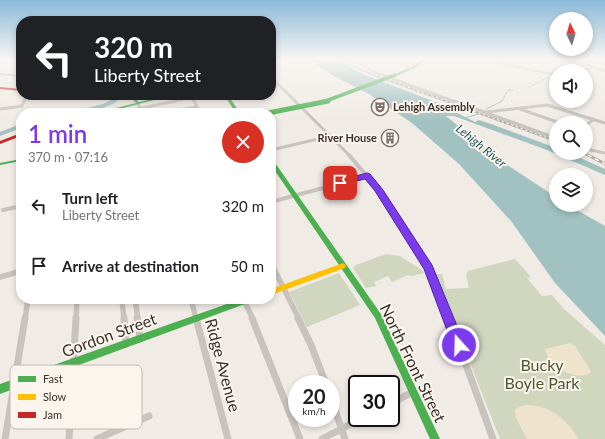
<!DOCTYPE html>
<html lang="en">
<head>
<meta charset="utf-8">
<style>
  body { margin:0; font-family:Lato,sans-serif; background:#f2f2f2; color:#202124; height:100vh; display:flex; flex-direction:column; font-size:15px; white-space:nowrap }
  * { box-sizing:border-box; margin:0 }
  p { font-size:13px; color:#757577 }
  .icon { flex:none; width:22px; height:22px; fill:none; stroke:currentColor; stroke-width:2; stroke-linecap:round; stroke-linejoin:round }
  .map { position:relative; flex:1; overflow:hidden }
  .details { position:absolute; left:16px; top:108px; width:260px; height:196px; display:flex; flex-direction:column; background:#fff; border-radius:16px; box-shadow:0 2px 6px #0003 }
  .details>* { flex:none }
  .guide { position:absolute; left:16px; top:16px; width:260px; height:84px; border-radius:16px; box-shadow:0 2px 6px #0003; background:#202124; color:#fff; overflow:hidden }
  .needle { width:26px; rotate:355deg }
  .buttons { position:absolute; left:549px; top:12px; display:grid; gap:8px }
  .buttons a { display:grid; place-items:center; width:44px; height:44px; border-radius:50%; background:#fff; box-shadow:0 2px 6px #0003; font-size:20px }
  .speed { position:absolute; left:288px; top:375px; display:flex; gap:8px; font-size:20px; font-weight:700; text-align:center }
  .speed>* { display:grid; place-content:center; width:52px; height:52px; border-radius:50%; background:#fff; box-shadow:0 2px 6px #0003; line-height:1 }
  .speed small { font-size:10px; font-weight:400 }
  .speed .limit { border:2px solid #111; border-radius:6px; background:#fff; color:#111 }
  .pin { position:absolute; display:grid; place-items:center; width:34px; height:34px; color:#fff; margin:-17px; border-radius:8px; box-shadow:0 2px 6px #0006 }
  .me { position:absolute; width:44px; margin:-22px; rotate:340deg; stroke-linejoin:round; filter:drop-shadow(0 0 3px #0008) }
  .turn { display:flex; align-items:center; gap:14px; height:84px; padding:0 12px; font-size:18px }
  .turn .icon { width:52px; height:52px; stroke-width:2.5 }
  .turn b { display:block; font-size:28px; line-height:34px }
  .round { display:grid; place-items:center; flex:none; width:42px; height:42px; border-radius:21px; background:#f2f2f2 }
  .summary { display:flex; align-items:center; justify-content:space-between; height:68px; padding:0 12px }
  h1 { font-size:24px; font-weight:600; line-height:30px; color:#7c3aed }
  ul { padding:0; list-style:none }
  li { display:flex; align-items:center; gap:12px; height:60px; padding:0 12px }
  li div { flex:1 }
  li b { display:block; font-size:15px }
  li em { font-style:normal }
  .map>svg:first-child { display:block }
  .green { fill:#d1d6bf }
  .sand { fill:#efe3cc }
  .water { fill:#a1c2c1 }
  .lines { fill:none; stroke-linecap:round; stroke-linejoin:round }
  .stream { stroke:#a1c2c1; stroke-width:1 }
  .river { fill:#a1c2c1; fill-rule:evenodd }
  .street-far4 { stroke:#c9c3be; stroke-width:2.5 }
  .street-far3 { stroke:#c9c3be; stroke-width:3 }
  .street-far2 { stroke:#c9c3be; stroke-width:4 }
  .street-far1 { stroke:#c9c3be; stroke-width:5.5 }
  .street { stroke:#c9c3be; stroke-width:7 }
  .fast { fill:#4caf50; fill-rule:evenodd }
  .slow { fill:#ffc107; fill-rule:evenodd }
  .jam { fill:#c62828; fill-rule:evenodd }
  .rail-far1-casing { stroke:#b1aca8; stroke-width:2 }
  .rail-casing { stroke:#b1aca8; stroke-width:3 }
  .rail-far1 { stroke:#fbf5ee; stroke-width:1; stroke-dasharray:2.5; stroke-linecap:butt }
  .rail { stroke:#fbf5ee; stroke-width:1.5; stroke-dasharray:4; stroke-linecap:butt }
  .fast-bridge-far1 { stroke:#4caf50; stroke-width:3.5 }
  .fast-bridge { stroke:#4caf50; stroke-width:5 }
  .route { fill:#7c3aed; stroke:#51269a }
  .labels { text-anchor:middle; stroke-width:4; stroke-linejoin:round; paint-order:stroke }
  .far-poi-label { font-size:11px; font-weight:bold; fill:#3b302b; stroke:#fbf5ee; text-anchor:start }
  .far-water-label { font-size:12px; font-style:italic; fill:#1f5a5e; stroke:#fbf5ee }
  .near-street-label { font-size:16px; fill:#3b302b; stroke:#fbf5ee }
  .near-park-label { font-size:16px; fill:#4a5a2e; stroke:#fbf5ee }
  .key { fill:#fbf5ee; stroke:#c1bab4; stroke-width:1 }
  .key-label { font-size:11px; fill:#3b302b }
</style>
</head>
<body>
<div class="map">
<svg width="605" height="439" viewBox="0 0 605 439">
  <rect width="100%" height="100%" fill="#f0ebe5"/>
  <path class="green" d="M386,254L400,256L422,270L424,273L411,276L408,275L392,282L388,276L374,282L376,286L366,288L353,268L356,265Z
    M515,259L531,277L527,278L542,296L552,295L563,308L605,345V439H500L435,274H442L446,289L469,288L466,275L468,271Z
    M339,273L360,305L307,327L289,292Z"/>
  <path class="sand" d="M570,343L575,346L589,368L591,371L589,374C572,380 550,367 545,349Z
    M527,405C550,405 567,420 579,439H527L516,418L515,410L518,407Z"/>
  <path class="water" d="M311,59H337L360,73L438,103L475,122L479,120L491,124L556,148V153H569L605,169V175L547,150L454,116H446L504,163L556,197V205H568L605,226V336L555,283L511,221L459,164L412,123L369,94L332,75L315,64Z"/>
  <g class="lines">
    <path class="stream" d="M552,73L557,69L568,66
      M530,87L548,77
      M486,109L502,101L508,90H513
      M464,118L479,114"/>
    <path class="river" d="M0,73L21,75V77L0,75Z
      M120,95H125C111,109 87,113 67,113L103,104Z
      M21,124V128L0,136V132Z"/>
    <path class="street-far4" d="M353,59L372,71L456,102
      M481,59L556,75
      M572,59L605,71
      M584,63L605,60
      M579,71L593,68
      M271,77L296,102
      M192,97L194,102
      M24,102L27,95
      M171,102L203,95"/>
    <path class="street-far3" d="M194,101L200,113
      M295,101L350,156
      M454,101L556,138
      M138,103L141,113
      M142,108L176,101
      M0,109L22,106L24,101
      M520,109L560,123
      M486,112L547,105L605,123
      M163,113L197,107
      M586,125L594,119
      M586,149L605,153
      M271,150L331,136"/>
    <path class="street-far2" d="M349,155L379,190L404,227
      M271,202L367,176
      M3,210L21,206"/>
    <path class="street-far1" d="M403,226L429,268L449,319
      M271,263L299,319
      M0,277L21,271
      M122,299L124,319
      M135,299L138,319
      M191,299L196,319
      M243,299L253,319
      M25,319L28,299
      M76,319L77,299"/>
    <path class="street" d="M124,318L126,344
      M137,318L140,339
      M196,318L228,439
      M252,318L300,439
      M298,318L311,345L326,384
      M449,318L493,439
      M331,398L345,439
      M391,403L413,392
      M5,439L25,318
      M69,439L76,318
      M97,439L149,416
      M322,439L362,418"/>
    <path class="fast" d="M423,59H426L417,67L396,76L393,75L415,65Z
      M92,95H105L134,98L139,102L169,95H175L103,113H96L136,103L133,100L94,96Z
      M224,95H228L240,113H236Z
      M21,159V161L0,165V163Z
      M271,160H273L381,314L440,439H430L375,318L271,165Z
      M241,299H254L253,301L0,394V384Z"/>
    <path class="slow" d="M388,59H392L413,68L411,69Z
      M343,263L345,264L346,266L345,268L271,295V289Z"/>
    <path class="jam" d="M271,59H273L272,63L271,64Z
      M0,87L21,89V91L0,89Z
      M21,133V136L0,144V141Z"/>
    <defs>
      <path id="rail-far1" d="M344,59L357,68L374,75L556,141
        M583,153L590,156"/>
      <path id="rail" d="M588,155L605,164"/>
    </defs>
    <use href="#rail-far1" class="rail-far1-casing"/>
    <use href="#rail" class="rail-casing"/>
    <use href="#rail-far1" class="rail-far1"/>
    <use href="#rail" class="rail"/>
    <path class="fast-bridge-far1" d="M323,102L395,75"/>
    <path class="fast-bridge" d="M268,113L328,101"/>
  </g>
  <linearGradient id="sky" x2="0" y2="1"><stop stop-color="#8bbad8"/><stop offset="0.49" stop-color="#f8f6f3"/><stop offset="1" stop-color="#f8f6f3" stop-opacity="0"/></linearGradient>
  <rect width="605" height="121" fill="url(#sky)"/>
  <path class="route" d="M367,173L370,174L383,190L432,265L465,345L463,349L459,351L454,349L424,269L375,191L365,179L340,185L336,183L337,181Z"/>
  <defs>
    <symbol id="theatre-ring" viewBox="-11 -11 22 22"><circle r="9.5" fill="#fbf5ee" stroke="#7a716c" stroke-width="1.5"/><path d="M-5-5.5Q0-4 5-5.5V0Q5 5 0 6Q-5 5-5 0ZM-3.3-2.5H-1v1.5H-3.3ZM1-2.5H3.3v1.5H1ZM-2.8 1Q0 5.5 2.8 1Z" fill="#7a716c"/></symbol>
    <symbol id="building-ring" viewBox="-11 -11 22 22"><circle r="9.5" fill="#fbf5ee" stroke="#7a716c" stroke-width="1.5"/><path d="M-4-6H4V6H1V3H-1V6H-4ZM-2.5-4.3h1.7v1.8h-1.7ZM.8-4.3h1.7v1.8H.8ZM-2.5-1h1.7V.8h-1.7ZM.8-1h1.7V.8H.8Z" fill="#7a716c"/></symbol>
  </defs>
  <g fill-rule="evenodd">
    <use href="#theatre-ring" x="370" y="97" width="20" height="20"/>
    <use href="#building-ring" x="380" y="128" width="20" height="20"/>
  </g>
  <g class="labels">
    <g class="far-poi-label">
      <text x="393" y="111">Lehigh Assembly</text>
      <text x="377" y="142" text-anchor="end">River House</text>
    </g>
    <g class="far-water-label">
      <text transform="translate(481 146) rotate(39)" y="4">Lehigh River</text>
    </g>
    <g class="near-street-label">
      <text transform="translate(109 335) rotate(-20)" y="6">Gordon Street</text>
      <text transform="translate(413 363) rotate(64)" y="6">North Front Street</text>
      <text transform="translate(223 365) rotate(75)" y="6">Ridge Avenue</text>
    </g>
    <g class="near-park-label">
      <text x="542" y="371">Bucky<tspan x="542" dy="18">Boyle Park</tspan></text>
    </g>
  </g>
  <rect x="10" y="365" width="132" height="64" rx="6" class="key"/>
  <rect x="18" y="376" width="18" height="6" fill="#4caf50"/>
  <rect x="18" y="394" width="18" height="6" fill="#ffc107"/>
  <rect x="18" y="412" width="18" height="6" fill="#c62828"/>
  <g class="key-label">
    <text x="43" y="383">Fast</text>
    <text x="43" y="401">Slow</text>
    <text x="43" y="419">Jam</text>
  </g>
</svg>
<div class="buttons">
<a><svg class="needle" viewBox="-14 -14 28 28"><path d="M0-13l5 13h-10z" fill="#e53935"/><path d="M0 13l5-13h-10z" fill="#757577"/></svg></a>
<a><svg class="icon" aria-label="sound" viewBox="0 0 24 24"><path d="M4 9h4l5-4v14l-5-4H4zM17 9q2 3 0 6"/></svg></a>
<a><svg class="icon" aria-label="search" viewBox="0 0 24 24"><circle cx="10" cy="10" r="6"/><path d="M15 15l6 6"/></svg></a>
<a><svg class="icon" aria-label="layers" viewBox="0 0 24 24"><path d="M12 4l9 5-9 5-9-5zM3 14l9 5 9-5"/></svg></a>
</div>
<div class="speed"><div>20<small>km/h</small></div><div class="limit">30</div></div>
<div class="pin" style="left:340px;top:183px;background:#d93025"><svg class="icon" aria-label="arrive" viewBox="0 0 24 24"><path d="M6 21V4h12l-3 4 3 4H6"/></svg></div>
<svg class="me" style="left:459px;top:345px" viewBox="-20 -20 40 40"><circle r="17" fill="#7c3aed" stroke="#fff" stroke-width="3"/><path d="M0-11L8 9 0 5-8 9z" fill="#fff"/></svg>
<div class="guide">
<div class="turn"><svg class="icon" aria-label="left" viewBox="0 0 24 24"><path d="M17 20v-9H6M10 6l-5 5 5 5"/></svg><div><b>320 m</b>Liberty Street</div></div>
</div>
<section class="details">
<div class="summary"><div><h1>1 min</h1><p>370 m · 07:16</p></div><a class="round" style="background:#d93025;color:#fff"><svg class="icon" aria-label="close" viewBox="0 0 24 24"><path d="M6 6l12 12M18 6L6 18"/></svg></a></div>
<ul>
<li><svg class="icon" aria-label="left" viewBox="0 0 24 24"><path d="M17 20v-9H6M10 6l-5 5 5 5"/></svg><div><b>Turn left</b><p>Liberty Street</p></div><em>320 m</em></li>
<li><svg class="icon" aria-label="arrive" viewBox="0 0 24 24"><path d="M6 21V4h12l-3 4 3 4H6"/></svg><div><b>Arrive at destination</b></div><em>50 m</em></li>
</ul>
</section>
</div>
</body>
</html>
